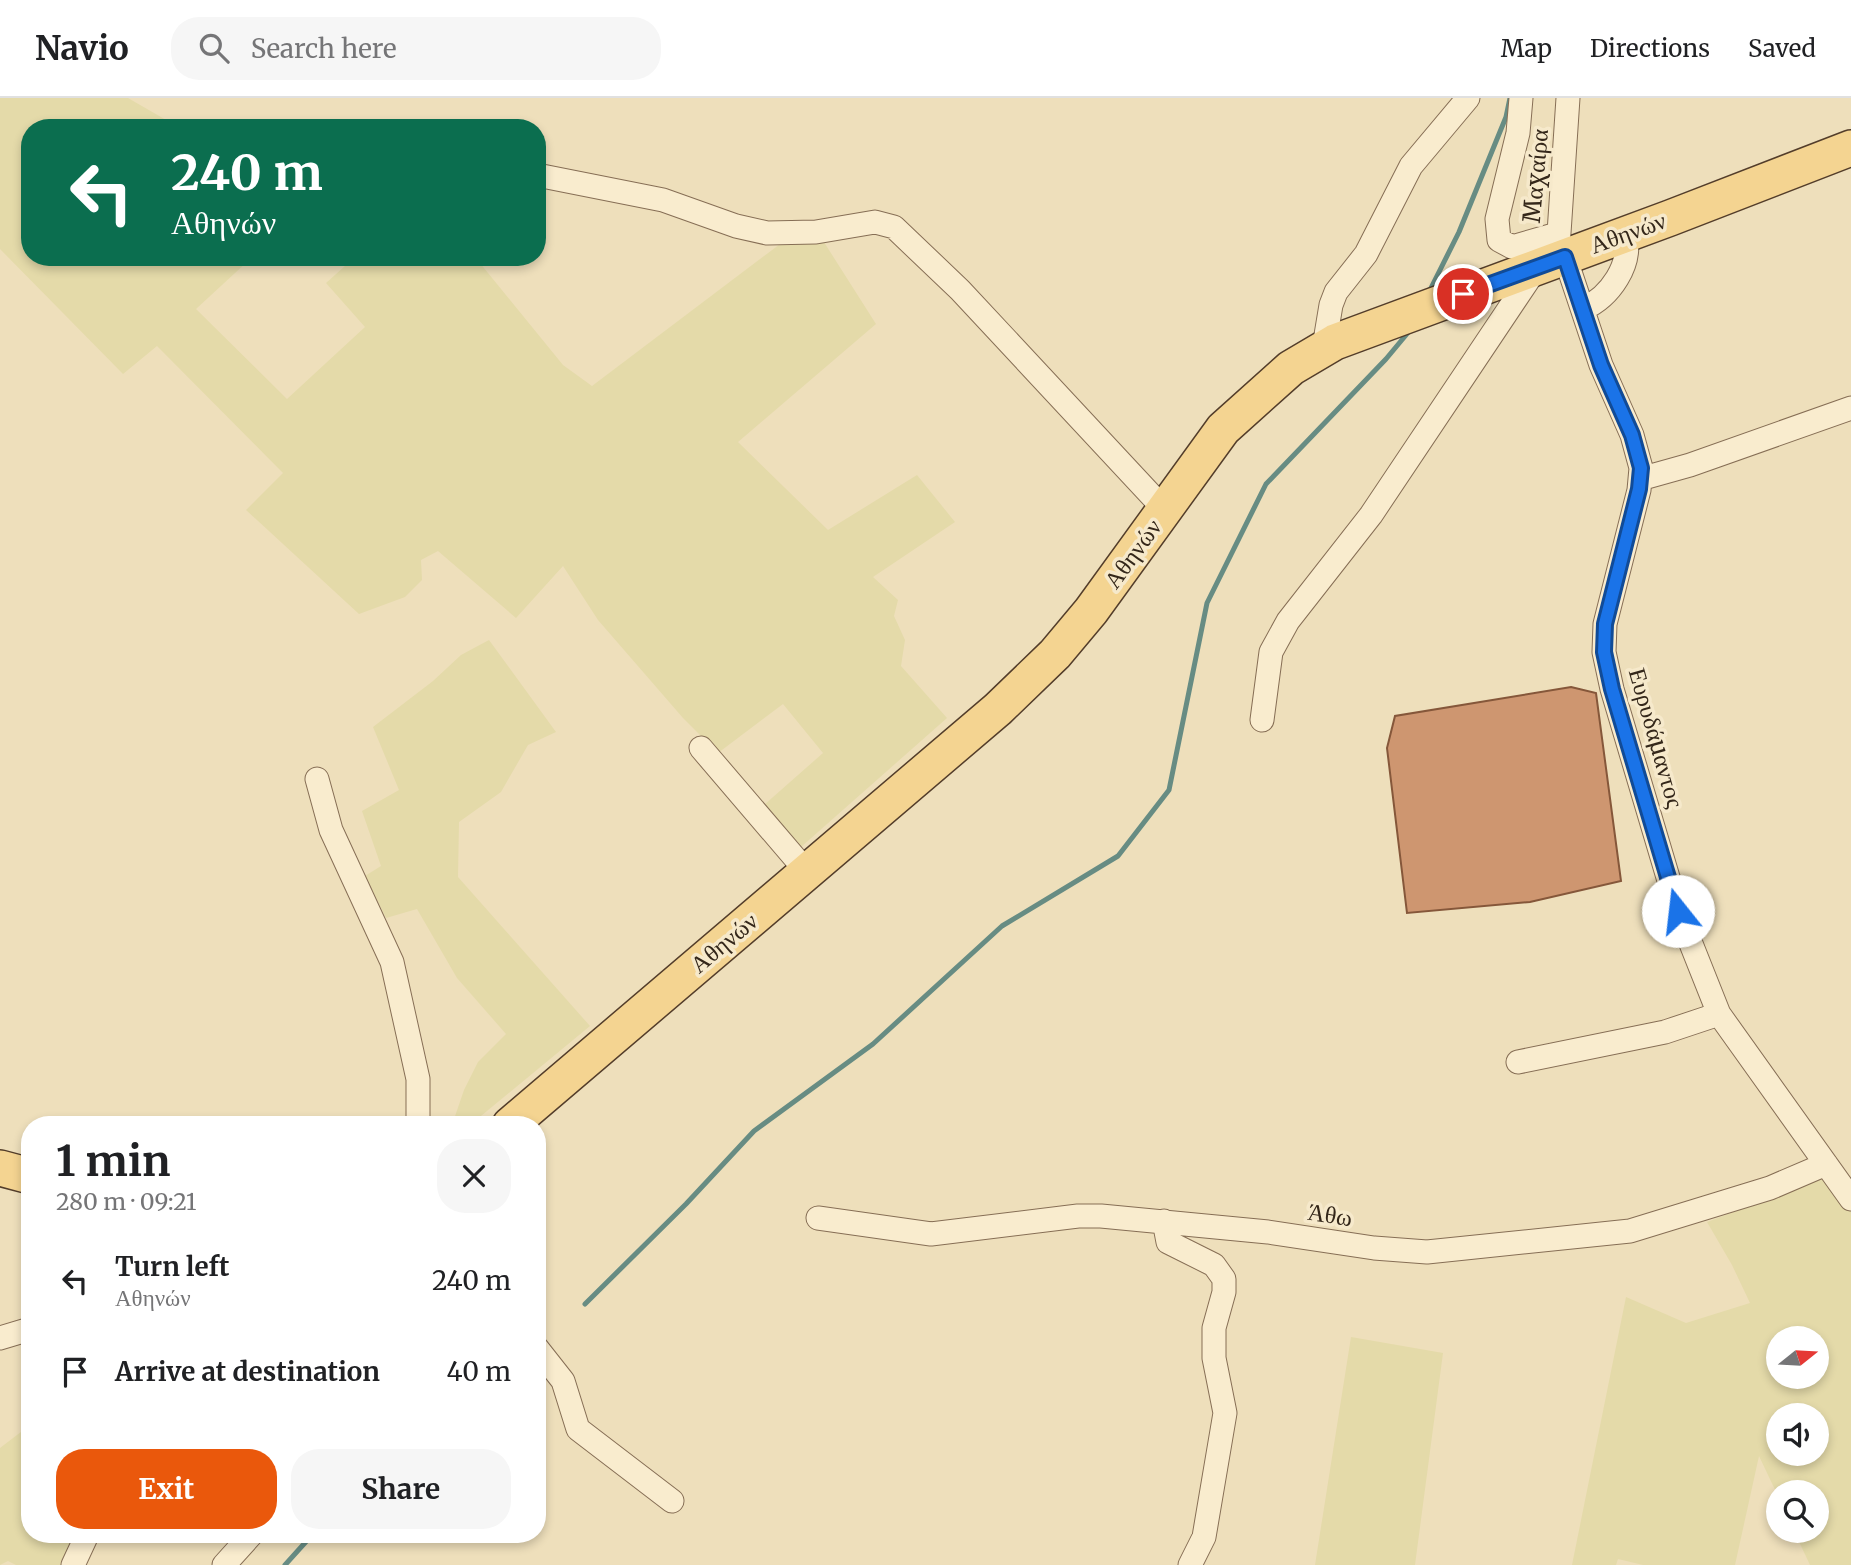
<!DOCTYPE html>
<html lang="en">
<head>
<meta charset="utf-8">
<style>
  body { margin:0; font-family:Merriweather,serif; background:#f6f6f6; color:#202124; height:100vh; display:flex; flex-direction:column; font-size:26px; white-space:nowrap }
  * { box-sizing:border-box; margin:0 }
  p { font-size:23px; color:#757577 }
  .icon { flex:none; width:38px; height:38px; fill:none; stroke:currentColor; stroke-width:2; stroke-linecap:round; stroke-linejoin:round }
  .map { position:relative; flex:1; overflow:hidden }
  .sheet { position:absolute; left:21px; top:1018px; width:525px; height:427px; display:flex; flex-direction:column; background:#fff; border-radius:28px; box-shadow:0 4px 10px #0003 }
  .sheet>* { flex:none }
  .guide { position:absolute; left:21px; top:21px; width:525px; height:147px; border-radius:28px; box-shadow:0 4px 10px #0003; background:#0b6e4f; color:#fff; overflow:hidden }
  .needle { width:46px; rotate:72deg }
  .controls { position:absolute; left:1766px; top:1228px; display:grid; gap:14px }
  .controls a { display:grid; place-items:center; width:63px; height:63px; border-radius:50%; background:#fff; box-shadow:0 4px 10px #0003; font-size:35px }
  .pin { position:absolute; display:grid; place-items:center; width:60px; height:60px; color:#fff; margin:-30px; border:4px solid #fff; border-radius:50%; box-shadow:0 2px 7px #0007 }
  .me { position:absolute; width:77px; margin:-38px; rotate:344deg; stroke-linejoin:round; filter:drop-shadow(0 0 5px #0008) }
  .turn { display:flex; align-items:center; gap:24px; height:147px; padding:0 35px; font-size:32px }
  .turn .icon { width:91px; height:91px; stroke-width:2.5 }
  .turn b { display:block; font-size:49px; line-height:60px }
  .round { display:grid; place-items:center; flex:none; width:74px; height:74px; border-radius:28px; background:#f6f6f6 }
  .headline { display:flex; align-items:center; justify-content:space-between; height:119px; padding:0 35px }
  h1 { font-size:42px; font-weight:700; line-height:52px }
  .cta { display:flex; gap:14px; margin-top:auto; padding:14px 35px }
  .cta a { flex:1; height:80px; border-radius:28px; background:#ea580c; color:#fff; font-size:28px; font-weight:700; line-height:80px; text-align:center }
  .cta a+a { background:#f6f6f6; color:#202124 }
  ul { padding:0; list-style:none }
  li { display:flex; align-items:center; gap:21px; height:91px; padding:0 35px }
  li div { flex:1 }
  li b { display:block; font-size:26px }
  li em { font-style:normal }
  header { display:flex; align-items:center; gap:42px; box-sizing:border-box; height:98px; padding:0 35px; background:#fff; border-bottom:2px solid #e0e0e0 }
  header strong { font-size:33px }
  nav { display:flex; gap:38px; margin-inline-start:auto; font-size:24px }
  .search { width:490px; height:63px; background:#f6f6f6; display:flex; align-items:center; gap:18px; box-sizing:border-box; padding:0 24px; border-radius:28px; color:#757577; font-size:26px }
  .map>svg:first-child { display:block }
  .farmland { fill:#e4daa9; fill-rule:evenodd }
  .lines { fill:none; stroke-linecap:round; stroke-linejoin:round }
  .stream { stroke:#678c83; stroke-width:5 }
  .building { fill:#ce9670; stroke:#85573a; stroke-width:2 }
  .minor-casing { stroke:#866e55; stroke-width:25 }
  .primary-casing { stroke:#533d2a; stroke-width:38 }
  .minor { stroke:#f9ecce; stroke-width:23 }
  .primary { stroke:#f4d491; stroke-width:35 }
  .route-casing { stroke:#114b97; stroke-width:18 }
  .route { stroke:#1a73e8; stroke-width:12 }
  .labels { text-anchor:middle; stroke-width:7; stroke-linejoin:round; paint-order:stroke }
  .street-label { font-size:24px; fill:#34271a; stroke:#f6e9cb }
</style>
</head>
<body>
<header>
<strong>Navio</strong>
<div class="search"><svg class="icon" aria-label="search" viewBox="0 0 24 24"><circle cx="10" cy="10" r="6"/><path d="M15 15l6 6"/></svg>Search here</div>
<nav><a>Map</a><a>Directions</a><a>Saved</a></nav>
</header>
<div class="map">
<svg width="1851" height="1467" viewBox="0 0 1851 1467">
  <rect width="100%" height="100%" fill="#eedfbb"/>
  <path class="farmland" d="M0,0H128L180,30H30V159H248V163L196,211L287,301L365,229L326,185L355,159H475L563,267L592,288L784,143L822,141L876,226L738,344L828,432L917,377L955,424L873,479L898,502L894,518L905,542L901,568L947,620L801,749L764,707L823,655L783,606L718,655L683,620L598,522L563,468L516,520L438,453L421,462L422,482L405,499L359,516L246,412L283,375L157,248L123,276L0,151Z
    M489,542L556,634L528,647L501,694L459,724L458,779L590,928L470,1027H452L464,992L478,964L506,936L457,880L417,811L386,820L365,778L381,768L362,713L399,692L373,629L433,583L461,557Z
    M1827,1079L1851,1113V1467H1810L1794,1433H1816V1395H1778V1398L1759,1358L1735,1467H1643L1618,1461L1616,1467H1572L1626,1199L1686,1225L1750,1205L1732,1167L1707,1124ZM1778,1241H1816V1279H1778ZM1778,1318H1816V1356H1778Z
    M1351,1239L1443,1255L1415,1467H1315Z
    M30,1327V1437H74L63,1467H16L8,1463L0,1467V1350Z"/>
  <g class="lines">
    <path class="stream" d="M1429,194L1459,134L1506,19L1510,0
      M585,1206L686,1106L754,1033L873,946L1002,828L1118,758L1169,692L1207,505L1266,386L1386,261L1411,231
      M285,1467L312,1437"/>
  </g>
  <path class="building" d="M1571,589L1596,595L1621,783L1530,804L1407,815L1387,650L1395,618Z"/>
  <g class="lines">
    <defs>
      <path id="minor" d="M1521,0L1518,35L1497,121L1499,142L1512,149L1557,136
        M537,77L663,102L736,128L767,135L816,134L875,124L894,129L960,192L1165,412
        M1558,150L1568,0
        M1565,159L1601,267L1632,337L1641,370L1639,392L1605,526L1604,554L1612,591L1678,813L1719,916L1851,1101
        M1583,211C1610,199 1633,166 1625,137
        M1324,249L1331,207L1336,194L1366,156L1411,68L1468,0
        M1640,381L1690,367L1851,310
        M1262,622L1271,554L1288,523L1371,417L1537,169
        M701,650L807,774
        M317,681L331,732L392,864L418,981V1027
        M1518,964L1665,934L1719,916
        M818,1120L931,1136L1078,1118H1101L1268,1134L1374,1150L1427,1154L1630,1133L1770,1090L1826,1066
        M1164,1123L1168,1144L1214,1167L1224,1181V1194L1214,1230V1260L1225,1315L1204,1439L1190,1467
        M0,1240L30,1231
        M537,1250L563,1283L578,1331L672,1403
        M73,1467L87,1437
        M224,1467L251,1437"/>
      <path id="primary" d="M510,1027L998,611L1055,556L1091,513L1223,331L1291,270L1335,244L1670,120L1851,50
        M0,1070L30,1078"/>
    </defs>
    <use href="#minor" class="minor-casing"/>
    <use href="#primary" class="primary-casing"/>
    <use href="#minor" class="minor"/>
    <use href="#primary" class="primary"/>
  </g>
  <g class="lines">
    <defs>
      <path id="route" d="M1463,196L1565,159L1601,267L1632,337L1641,370L1639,391L1605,526L1604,554L1612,591L1678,813"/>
    </defs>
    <use href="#route" class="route-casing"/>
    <use href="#route" class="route"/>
  </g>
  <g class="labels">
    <g class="street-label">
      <text transform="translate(1536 78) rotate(-85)" y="8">Μαχαίρα</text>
      <text transform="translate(1628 135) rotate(-20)" y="8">Αθηνών</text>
      <text transform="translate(1133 456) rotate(-54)" y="8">Αθηνών</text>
      <text transform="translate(1656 640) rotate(74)" y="8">Ευρυδάμαντος</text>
      <text transform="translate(724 845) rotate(-40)" y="8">Αθηνών</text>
      <text transform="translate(1330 1117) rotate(9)" y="8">Άθω</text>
    </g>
  </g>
</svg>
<div class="controls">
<a><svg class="needle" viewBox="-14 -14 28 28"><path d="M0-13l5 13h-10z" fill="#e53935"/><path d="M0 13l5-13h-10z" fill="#757577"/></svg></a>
<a><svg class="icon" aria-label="sound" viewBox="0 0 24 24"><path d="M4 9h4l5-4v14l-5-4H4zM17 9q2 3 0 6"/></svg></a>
<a><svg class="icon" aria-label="search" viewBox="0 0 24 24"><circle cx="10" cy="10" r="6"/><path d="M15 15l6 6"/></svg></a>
</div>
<div class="pin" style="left:1463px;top:196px;background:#d93025"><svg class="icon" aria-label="arrive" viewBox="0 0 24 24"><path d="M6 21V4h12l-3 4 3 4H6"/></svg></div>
<svg class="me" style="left:1678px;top:813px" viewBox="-20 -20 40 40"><circle r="19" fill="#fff"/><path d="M0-13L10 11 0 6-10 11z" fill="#1a73e8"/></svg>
<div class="guide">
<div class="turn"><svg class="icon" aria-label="left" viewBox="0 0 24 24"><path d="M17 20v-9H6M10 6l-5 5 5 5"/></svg><div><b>240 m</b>Αθηνών</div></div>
</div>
<section class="sheet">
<div class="headline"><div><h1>1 min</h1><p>280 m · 09:21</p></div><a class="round"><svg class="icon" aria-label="close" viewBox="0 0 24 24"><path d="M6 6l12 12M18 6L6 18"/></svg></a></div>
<ul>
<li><svg class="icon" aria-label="left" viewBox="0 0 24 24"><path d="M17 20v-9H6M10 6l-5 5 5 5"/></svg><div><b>Turn left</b><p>Αθηνών</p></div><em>240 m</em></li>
<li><svg class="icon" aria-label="arrive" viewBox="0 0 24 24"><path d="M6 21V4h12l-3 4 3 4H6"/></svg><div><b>Arrive at destination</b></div><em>40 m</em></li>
</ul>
<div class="cta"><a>Exit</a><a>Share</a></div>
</section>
</div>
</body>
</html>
